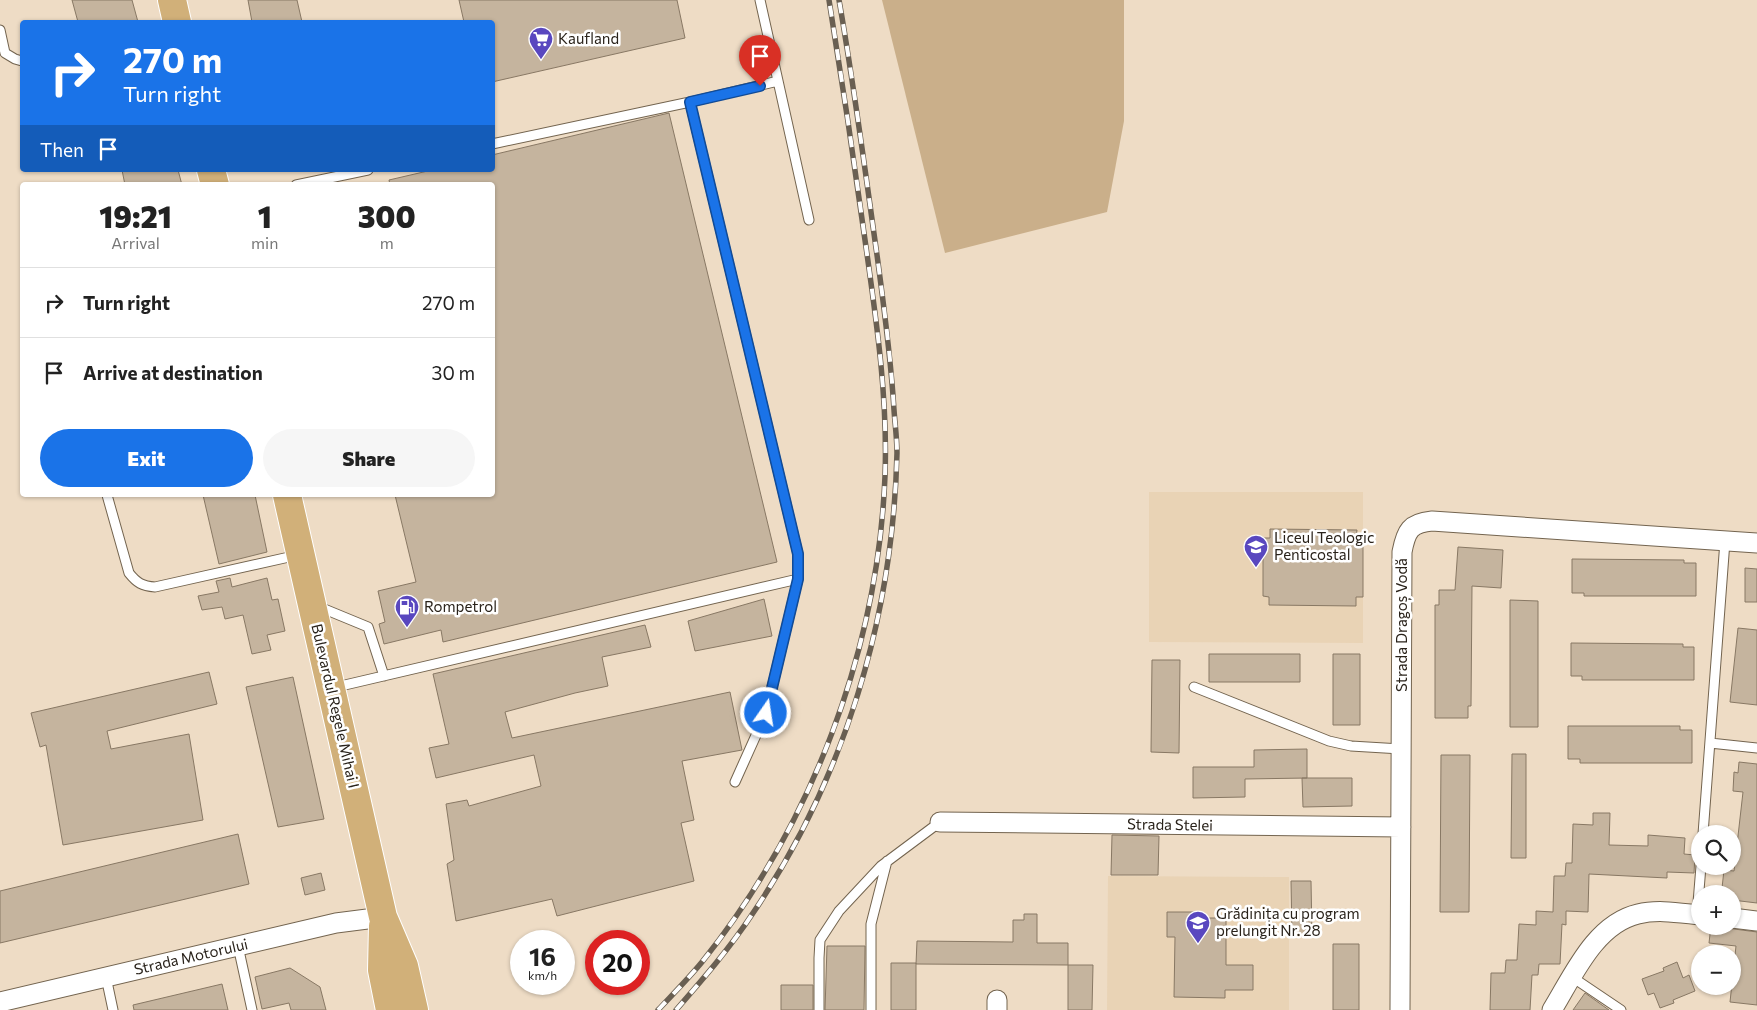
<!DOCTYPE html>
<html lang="en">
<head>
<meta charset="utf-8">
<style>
  body { margin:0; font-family:Commissioner,sans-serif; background:#f6f6f6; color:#222; height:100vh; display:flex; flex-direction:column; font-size:19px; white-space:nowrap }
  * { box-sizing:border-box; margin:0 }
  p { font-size:16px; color:#767676 }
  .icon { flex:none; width:28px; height:28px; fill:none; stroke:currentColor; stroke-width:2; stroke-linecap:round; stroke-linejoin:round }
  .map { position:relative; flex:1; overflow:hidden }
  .details { position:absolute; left:20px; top:182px; width:475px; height:315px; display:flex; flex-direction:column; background:#fff; border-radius:5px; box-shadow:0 1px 4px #0004 }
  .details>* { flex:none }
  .hud { position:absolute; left:20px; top:20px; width:475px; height:152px; border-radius:5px; box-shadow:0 1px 4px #0004; background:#1a73e8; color:#fff; overflow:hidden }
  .controls { position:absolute; left:1691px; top:825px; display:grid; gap:10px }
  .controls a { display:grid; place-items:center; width:50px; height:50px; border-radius:50%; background:#fff; box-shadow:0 1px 4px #0004; font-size:25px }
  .speed { position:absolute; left:510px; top:930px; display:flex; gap:10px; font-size:25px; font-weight:700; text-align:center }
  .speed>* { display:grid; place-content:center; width:65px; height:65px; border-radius:50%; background:#fff; box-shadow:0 1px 4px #0004; line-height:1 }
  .speed small { font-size:12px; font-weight:400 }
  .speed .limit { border:8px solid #d22; background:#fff; color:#111 }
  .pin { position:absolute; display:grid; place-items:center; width:42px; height:42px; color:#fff; margin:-51px -21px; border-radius:50% 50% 50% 0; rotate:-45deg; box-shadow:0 0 5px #0007 }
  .pin .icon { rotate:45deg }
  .me { position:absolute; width:55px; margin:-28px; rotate:13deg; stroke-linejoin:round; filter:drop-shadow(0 0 4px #0008) }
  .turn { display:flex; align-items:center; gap:18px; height:105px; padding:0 20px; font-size:22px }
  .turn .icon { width:65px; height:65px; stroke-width:2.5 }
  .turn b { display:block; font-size:35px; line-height:42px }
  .then { display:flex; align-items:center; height:48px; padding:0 20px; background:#0003; gap:10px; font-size:19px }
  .eta { display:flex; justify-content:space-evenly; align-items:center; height:85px; text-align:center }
  .eta b { font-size:30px; font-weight:800; line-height:35px }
  .cta { display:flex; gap:10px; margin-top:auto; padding:10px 20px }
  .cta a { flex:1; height:58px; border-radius:30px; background:#1a73e8; color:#fff; font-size:20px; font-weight:800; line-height:58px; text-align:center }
  .cta a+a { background:#f6f6f6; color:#222 }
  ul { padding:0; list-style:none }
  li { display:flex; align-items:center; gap:15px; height:70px; padding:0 20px; border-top:1px solid #e0e0e0 }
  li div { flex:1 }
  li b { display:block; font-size:19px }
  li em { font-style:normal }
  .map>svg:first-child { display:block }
  .built { fill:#e9d3b5 }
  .green { fill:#caaf8a }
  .building { fill:#c5b49e; stroke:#887864 }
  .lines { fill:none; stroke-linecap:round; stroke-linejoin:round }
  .service-casing { stroke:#73644f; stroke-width:11 }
  .minor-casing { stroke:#73644f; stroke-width:21 }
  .primary-casing { stroke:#fff; stroke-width:30 }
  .service { stroke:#fff; stroke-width:9 }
  .minor { stroke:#fff; stroke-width:19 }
  .primary { stroke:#d1b079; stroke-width:28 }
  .rail-casing { stroke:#695f52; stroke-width:5.5 }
  .rail { stroke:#fff; stroke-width:4; stroke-dasharray:11; stroke-linecap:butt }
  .route-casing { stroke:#114b97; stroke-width:12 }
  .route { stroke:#1a73e8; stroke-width:9 }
  .labels { text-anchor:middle; stroke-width:5; stroke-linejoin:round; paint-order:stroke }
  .poi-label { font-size:15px; fill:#29221a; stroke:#fff; text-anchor:start }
  .street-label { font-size:15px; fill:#29221a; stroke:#fff }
</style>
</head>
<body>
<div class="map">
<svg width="1757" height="1010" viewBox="0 0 1757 1010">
  <rect width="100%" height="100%" fill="#eedcc5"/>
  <path class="built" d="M1149,492H1363V643L1149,642Z
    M1108,876L1289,877V1010H1107Z"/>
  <path class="green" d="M882,0H1124V121L1107,212L945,253Z"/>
  <path class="building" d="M72,0H132L138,22H78Z
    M248,0H297L302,22H252Z
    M459,0H677L685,38L492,82V22H464Z
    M669,113L777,562L443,642L441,630L384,644L379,624L385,622L378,591L416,582L395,495H492V185H390L389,180L432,170H492V155Z
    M122,170H178L182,185H125Z
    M203,495H255L267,552L219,564Z
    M1270,529L1357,530L1356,538H1363V597H1356V606L1269,605V597L1263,596V538H1270Z
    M1458,547L1503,550L1501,588L1472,586L1471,706H1468V718H1435V605H1439V590H1455Z
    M1572,559L1684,560V563H1696V596H1584V593H1572Z
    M1745,568L1757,569V602H1745Z
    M230,578L232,587L267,578L272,600L278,599L285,631L267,635L271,650L252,654L243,615L225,619L222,607L202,610L198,596L219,592L216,581Z
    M764,599L772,636L695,651L688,621Z
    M1510,600L1538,601V727H1510Z
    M645,625L651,647L602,657L608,686L575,693L505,712L512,738L730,692L742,750L682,761L694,820L681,823L694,881L557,916L552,899L456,921L447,864L454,860L446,804L467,800L469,806L541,786L534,755L436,778L429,748L449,744L433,674Z
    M1738,628L1757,630V705L1730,702Z
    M1571,643L1683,644V647H1694V680H1582V676H1571Z
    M1209,654H1300V682H1209Z
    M1333,654H1360V725H1333Z
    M1152,660H1180L1179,753L1151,752Z
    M209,672L217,704L107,731L111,749L189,734L203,820L63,845L46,745L40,747L31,713Z
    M293,677L324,819L278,827L246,687Z
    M1568,726H1680V730H1692V763H1580V759H1568Z
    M1307,749V778L1245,779V797L1193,798V767H1254V750Z
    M1512,754H1526V858H1511Z
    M1441,755H1470L1469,912H1440Z
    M1739,762L1757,764V903L1732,900V894H1725L1726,889L1722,888L1724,870L1734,871L1743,792L1733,791L1734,772L1738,773Z
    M1302,778H1352V806L1303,807Z
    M1593,813H1610L1609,845L1648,846V835L1685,838L1684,854L1695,855L1694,873L1667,872V878L1589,874L1588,912L1566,911V925L1562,924L1560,964H1539L1538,975H1532L1530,1010H1490L1491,973H1505L1506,960H1517L1519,924L1536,925V911L1553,912L1554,876H1565L1566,863H1572L1573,824L1593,825Z
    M238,834L249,884L0,943V891Z
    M1112,835L1159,836L1158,875H1111Z
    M321,873L325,890L305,895L301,878Z
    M1291,881H1311L1312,935H1292Z
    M1167,912H1201V918H1226V965H1253V990H1225V998L1174,997L1175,937H1167Z
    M1024,914H1037V943H1068V965L916,964L917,941L1013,942V920H1024Z
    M1711,926L1757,932V1005L1730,1002L1736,946L1709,943Z
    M1333,944H1359V1010H1333Z
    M827,946H865L864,1010H825Z
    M1677,962L1683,978L1689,975L1695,991L1673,1000L1674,1003L1660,1008L1654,993L1648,995L1642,979L1664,971L1663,968Z
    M891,963H916V1010H891Z
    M1068,965H1093L1092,1010H1068Z
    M290,968L320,987L326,1010H291L289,1003L262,1009L255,977Z
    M222,984L228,1010H134L133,1005Z
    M781,985H813V1010H781Z
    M1585,993L1609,1010H1573Z"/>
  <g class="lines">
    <defs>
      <path id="service" d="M760,0L809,220
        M0,30L5,53L15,59L22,61
        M492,144L690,102L778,81
        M296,185L368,170
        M107,495L129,573C137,583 142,586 155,587L298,555
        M317,606L368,627L384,676
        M1194,687L1329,741L1351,746L1401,749
        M332,688L798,579V554L690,102
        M1710,743L1757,748
        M735,782L766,713L798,579
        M1703,834L1725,541
        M1697,915L1701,866
        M238,946L252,1010
        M106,977L113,1010
        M1572,977L1621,1010
        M819,1010V958L820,940L839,911L881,866L940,822
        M871,1010V924L887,861"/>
      <path id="minor" d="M940,822L1401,827
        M1732,918L1757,921
        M0,1002L336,923L383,917
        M997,1010V1000
        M1400,1010L1402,552C1406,531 1410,523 1432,521L1757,543
        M1552,1010C1573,976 1595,924 1638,914C1658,909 1680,913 1700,915"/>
      <path id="primary" d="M172,0L177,22
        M211,170L215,185
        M287,495L383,917L404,966L414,1010
        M383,926L382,970L390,1010"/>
    </defs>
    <use href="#service" class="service-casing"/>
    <use href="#minor" class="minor-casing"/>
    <use href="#primary" class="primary-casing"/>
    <use href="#service" class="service"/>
    <use href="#minor" class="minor"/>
    <use href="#primary" class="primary"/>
    <defs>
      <path id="rail" d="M658,1010C673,994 688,979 702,962C811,826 878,651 885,476C888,397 876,318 865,240C854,160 842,80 829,0
        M676,1010C703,979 730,948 753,913C845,777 893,617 897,453C897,439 895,424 894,410C891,358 884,307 877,255C865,170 854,85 839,0"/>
    </defs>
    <use href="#rail" class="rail-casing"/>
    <use href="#rail" class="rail"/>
  </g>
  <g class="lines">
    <defs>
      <path id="route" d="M760,86L690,102L798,554V579L766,713"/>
    </defs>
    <use href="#route" class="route-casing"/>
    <use href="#route" class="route"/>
  </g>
  <defs>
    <symbol id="supermarket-pin" viewBox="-11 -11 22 30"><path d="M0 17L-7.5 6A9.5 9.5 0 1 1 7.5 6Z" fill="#5947bf" stroke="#fff"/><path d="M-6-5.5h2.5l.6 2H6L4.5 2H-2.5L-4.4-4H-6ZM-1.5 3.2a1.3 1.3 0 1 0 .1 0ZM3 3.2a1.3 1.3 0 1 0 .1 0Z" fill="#fff"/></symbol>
    <symbol id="school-pin" viewBox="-11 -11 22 30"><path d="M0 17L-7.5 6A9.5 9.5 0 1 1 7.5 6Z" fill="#5947bf" stroke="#fff"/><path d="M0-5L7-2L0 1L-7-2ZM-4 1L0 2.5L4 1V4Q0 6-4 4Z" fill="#fff"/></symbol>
    <symbol id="fuel-pin" viewBox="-11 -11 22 30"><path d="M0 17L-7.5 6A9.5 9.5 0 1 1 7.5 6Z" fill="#5947bf" stroke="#fff"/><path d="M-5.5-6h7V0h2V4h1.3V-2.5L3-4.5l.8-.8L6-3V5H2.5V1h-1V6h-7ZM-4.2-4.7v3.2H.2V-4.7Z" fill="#fff"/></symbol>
  </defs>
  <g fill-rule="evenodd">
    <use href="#supermarket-pin" x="527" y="25" width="28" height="38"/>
    <use href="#school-pin" x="1242" y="533" width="28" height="38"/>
    <use href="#fuel-pin" x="393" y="593" width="28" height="38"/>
    <use href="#school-pin" x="1184" y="909" width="28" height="38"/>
  </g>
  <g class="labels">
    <g class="poi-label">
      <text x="558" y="44">Kaufland</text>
      <text x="1274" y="543">Liceul Teologic<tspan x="1274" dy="17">Penticostal</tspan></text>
      <text x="424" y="612">Rompetrol</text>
      <text x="1216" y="919">Grădinița cu program<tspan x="1216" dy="17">prelungit Nr. 28</tspan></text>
    </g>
    <g class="street-label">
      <text transform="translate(1402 625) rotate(-90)" y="5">Strada Dragoș Vodă</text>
      <text transform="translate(335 706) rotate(77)" y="5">Bulevardul Regele Mihai I</text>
      <text transform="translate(1170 825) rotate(1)" y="5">Strada Stelei</text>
      <text transform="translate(191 957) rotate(-13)" y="5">Strada Motorului</text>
    </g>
  </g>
</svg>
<div class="controls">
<a><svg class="icon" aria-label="search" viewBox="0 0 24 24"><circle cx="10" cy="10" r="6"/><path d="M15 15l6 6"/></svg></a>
<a>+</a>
<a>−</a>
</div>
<div class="speed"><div>16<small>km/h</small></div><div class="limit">20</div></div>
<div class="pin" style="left:760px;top:86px;background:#d93025"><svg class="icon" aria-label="arrive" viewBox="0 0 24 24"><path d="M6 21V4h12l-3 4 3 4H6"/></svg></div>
<svg class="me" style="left:766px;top:713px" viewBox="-20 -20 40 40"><circle r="17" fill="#1a73e8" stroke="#fff" stroke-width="3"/><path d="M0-11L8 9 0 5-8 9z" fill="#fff"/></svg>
<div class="hud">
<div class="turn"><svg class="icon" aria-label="right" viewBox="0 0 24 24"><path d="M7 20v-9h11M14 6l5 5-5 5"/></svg><div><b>270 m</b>Turn right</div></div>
<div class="then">Then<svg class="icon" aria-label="arrive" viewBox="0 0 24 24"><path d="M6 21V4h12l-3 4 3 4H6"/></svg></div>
</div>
<section class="details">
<div class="eta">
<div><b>19:21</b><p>Arrival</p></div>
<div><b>1</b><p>min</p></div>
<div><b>300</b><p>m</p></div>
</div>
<ul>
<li><svg class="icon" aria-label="right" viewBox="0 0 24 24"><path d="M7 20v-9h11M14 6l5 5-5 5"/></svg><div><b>Turn right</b></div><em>270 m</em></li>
<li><svg class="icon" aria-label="arrive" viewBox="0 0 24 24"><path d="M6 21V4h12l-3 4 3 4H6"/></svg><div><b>Arrive at destination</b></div><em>30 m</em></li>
</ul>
<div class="cta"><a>Exit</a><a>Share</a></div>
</section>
</div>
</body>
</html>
